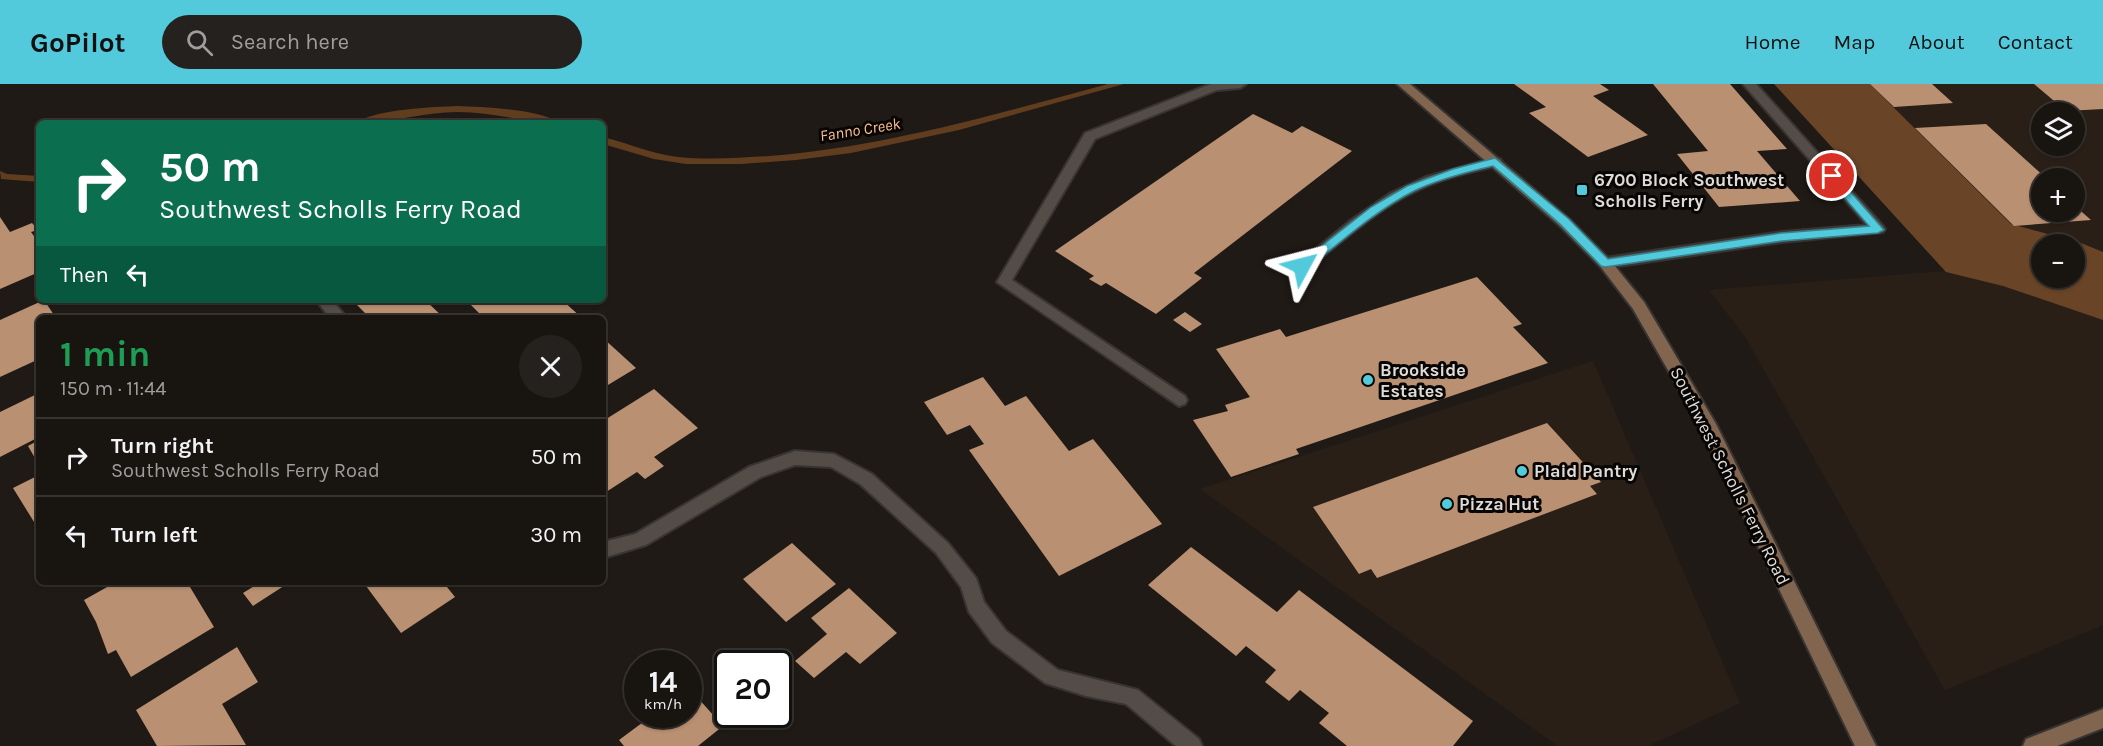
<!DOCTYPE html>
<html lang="en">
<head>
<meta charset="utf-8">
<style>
  body { margin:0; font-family:Karla,sans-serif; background:#25211e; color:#f1f3f6; height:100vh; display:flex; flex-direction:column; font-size:22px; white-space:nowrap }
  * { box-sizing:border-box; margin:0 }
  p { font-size:20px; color:#9f9e9f }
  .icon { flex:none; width:33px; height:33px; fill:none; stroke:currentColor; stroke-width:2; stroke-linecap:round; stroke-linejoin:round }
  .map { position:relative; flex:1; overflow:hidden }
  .sheet { position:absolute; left:36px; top:231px; width:570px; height:270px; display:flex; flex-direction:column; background:#181410; border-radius:9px; box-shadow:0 2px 4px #0004,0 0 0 2px #363330 }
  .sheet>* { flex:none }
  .guide { position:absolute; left:36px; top:36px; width:570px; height:183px; border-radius:9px; box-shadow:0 2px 4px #0004,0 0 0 2px #363330; background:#0b6e4f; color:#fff; overflow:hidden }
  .buttons { position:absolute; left:2031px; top:18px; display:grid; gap:12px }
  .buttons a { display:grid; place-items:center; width:54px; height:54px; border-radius:50%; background:#181410; box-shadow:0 2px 4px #0004,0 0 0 2px #363330; font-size:30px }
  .speed { position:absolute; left:624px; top:566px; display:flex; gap:12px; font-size:30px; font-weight:700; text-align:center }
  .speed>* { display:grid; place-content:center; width:78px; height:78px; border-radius:50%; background:#181410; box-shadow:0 2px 4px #0004,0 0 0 2px #363330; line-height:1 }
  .speed small { font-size:15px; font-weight:400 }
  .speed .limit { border:3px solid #111; border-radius:9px; background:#fff; color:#111 }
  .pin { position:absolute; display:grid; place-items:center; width:51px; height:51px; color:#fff; margin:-26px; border:3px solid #fff; border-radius:50%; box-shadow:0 2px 6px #0007 }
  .me { position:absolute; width:66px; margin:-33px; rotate:52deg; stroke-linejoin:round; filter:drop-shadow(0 0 4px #0008) }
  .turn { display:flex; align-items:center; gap:21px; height:126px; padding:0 24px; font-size:27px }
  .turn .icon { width:78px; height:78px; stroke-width:2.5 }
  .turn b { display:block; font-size:42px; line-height:51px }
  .then { display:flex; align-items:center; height:57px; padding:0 24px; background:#0003; gap:12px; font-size:22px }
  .round { display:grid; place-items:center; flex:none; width:63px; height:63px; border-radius:32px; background:#25211e }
  .head { display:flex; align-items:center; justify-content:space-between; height:102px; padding:0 24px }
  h1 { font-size:36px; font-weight:700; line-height:45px; color:#1e9e55 }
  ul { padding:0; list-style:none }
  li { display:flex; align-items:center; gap:18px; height:78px; padding:0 24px; border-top:2px solid #363330 }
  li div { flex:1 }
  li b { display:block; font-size:22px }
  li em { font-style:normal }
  header { display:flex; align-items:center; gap:36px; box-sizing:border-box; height:84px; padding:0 30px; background:#53cadc; color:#111 }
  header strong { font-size:28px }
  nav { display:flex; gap:33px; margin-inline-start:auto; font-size:21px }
  .search { width:420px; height:54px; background:#25211e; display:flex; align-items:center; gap:15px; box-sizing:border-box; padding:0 21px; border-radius:33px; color:#9f9e9f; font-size:22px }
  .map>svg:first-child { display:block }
  .built { fill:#2a1f17; fill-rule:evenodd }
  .forest { fill:#694427; fill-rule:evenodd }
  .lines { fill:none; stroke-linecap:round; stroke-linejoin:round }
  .stream { fill:#603d1f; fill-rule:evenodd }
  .building { fill:#b99071 }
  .service-casing { stroke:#383432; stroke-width:4 }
  .secondary-casing { stroke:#383432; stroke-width:4 }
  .service { fill:#534c47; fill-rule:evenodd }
  .secondary { fill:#81654e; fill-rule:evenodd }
  .route { fill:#53cadc; stroke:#36838f; stroke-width:1.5 }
  .poi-dot { fill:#53cadc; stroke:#080604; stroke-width:2 }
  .labels { text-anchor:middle; stroke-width:6; stroke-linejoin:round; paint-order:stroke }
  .far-water-label { font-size:16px; font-style:italic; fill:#ffc08f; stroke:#080604 }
  .poi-label { font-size:18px; font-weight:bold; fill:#dfdbd8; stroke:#080604; text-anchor:start }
  .street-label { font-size:18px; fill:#dfdbd8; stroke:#080604 }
</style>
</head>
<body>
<header>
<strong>GoPilot</strong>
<div class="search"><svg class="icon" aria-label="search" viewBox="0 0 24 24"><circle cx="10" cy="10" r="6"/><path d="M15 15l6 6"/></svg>Search here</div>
<nav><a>Home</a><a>Map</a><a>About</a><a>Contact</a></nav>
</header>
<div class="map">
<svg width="2103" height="662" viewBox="0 0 2103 662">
  <rect width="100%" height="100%" fill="#201a16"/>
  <path class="built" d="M1774,0H2103V541L1945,606L1746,254L1709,206L1945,187ZM2042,28H2074V62H2042ZM2042,94H2074V128H2042ZM2042,160H2074V194H2042Z
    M1593,277L1740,619L1648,662H1558L1200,405Z"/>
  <path class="forest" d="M1774,0H1870L2011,140L2081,159L2103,168V236L2003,202L1946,188ZM2042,160H2074V194H2042Z"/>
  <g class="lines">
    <path class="stream" d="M1108,0H1124L959,46L851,69L796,76L741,80H686L654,75L603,60V53C628,59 652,70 678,73C708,76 739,74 769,72C884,63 996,30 1108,0Z
      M458,22C482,23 541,25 559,39C526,39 493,28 458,28C424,28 391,39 357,39C374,25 435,23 458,22Z
      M0,87L7,90L39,92V98L1,95Z"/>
  </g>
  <path class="building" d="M1514,0H1600L1609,6L1593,12L1648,51L1588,73L1529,29L1546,23Z
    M1653,0H1730L1787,65L1757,67L1800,117L1719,123L1677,70L1708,67Z
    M1870,0H1932L1953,19L1894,23Z
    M2034,0H2103V25L2066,27Z
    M1253,30L1292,49L1302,42L1352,67L1194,189L1202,194L1156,230L1106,199L1101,202L1089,195L1094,192L1055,167Z
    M1986,40L2046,94H2042V128H2074V121L2091,136L2014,142L1915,44Z
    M0,133L10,148L32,139L38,146L31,148L39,159V188L0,205Z
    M1477,193L1522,240L1513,243L1548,279L1296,365L1299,370L1231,393L1193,336L1228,327L1225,321L1250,313L1216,265L1280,245L1286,253Z
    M44,216L56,234H39V275L0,293V236Z
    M352,216H425L444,234H370Z
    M474,216H562L582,234H484L469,219Z
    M1185,228L1202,240L1190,248L1173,236Z
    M603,254L636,284L603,304Z
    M983,293L1005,322L1026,312L1069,367L1093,355L1162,440L1059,492L969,366L984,360L970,341L947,351L924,318Z
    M654,305L698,344L654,373L664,382L645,395L637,388L603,410V337Z
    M39,309V353L0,373V328Z
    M1547,339L1601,398L1590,402L1597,410L1377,494L1371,485L1359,490L1313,423Z
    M39,356V381L28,362Z
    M39,391V446L13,404Z
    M792,459L836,500L786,538L743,495Z
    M1191,463L1277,528L1299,506L1473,637L1453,662H1347L1319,639L1329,629L1300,606L1289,617L1265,598L1276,586L1246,562L1236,572L1148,501Z
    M116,498H187L214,543L131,593L116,566L108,570L96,538L84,516Z
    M261,498H290L253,522L243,509Z
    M363,498H443L455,513L401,549Z
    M849,504L897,549L860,580L846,568L814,594L795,577L827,550L811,534Z
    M237,563L258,598L222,620L246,661L157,662L136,626Z
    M688,603L723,642L698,662H624L619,656L654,630H688Z"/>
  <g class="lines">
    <defs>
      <path id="service" d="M1211,0H1246L1240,4L1217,6L1095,55L1012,196L1185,312L1187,316L1185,320L1179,322L997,198L1085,49Z
        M1743,0H1756L1883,142L1885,145L1883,148L1782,158L1605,184L1600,182L1598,179L1605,174L1782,148L1867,141Z
        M1495,74L1500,75L1502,78L1500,81C1471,88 1442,94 1416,107C1375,126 1342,158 1307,185L1302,187L1295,182L1350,137L1391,109L1426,93Z
        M316,216H332L347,234H330Z
        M795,367L834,370L872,390L948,459L976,494L984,518L1006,547L1058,586L1138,606L1199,655L1202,662H1176L1126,620L1086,612L1045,599L992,559L969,528L961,503L936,469L860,400L831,383L795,381L761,393L646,461L603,474V458L635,450L749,383Z"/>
      <path id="secondary" d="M1397,0H1410L1569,135L1610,176L1644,218L1716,340L1876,662H1855L1700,342L1633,225L1600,182L1559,141Z
        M2103,625V644L2057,662H2023L2026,655Z"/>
    </defs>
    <use href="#service" class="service-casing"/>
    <use href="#secondary" class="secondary-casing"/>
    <use href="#service" class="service"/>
    <use href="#secondary" class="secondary"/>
  </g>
  <path class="route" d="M1495,74L1569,135L1608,175L1782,149L1869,142L1828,95V90H1835L1884,146L1878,149L1782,157L1605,183L1601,182L1560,140L1493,82C1467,88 1439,95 1414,107C1375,127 1341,158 1307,185L1302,186L1296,182L1371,123L1407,102L1453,85Z"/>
  <g class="poi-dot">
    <rect x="1576" y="100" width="12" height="12" rx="3"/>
    <circle cx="1368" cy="296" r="6"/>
    <circle cx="1522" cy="387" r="6"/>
    <circle cx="1447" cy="420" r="6"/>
  </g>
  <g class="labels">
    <g class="far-water-label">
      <text transform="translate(860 45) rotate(-9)" y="6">Fanno Creek</text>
    </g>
    <g class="poi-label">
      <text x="1594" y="102">6700 Block Southwest<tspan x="1594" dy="21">Scholls Ferry</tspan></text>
      <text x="1380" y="292">Brookside<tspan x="1380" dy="21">Estates</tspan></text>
      <text x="1534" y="393">Plaid Pantry</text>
      <text x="1459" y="426">Pizza Hut</text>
    </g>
    <g class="street-label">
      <text transform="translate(1730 392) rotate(63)" y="6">Southwest Scholls Ferry Road</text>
    </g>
  </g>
</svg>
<div class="buttons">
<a><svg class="icon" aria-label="layers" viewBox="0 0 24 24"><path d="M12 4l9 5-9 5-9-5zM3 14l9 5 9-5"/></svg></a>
<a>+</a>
<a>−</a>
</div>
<div class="speed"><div>14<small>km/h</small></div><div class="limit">20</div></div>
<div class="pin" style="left:1832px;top:92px;background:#d93025"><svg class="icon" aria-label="arrive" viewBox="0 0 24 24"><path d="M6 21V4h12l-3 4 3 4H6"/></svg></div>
<svg class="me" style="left:1302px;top:182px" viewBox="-20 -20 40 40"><path d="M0-17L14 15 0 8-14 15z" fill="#53cadc" stroke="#fff" stroke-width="4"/></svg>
<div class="guide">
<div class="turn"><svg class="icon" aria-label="right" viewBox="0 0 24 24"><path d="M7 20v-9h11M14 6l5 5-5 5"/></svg><div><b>50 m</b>Southwest Scholls Ferry Road</div></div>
<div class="then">Then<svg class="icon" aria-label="left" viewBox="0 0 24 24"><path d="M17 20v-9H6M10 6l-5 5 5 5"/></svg></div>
</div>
<section class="sheet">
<div class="head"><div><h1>1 min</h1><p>150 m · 11:44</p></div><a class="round"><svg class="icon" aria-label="close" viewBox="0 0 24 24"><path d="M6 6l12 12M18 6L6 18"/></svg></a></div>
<ul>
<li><svg class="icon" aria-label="right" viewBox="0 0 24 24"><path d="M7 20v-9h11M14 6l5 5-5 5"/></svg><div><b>Turn right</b><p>Southwest Scholls Ferry Road</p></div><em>50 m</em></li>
<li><svg class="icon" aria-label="left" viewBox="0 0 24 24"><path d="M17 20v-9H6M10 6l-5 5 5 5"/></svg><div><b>Turn left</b></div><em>30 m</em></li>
</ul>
</section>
</div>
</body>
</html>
